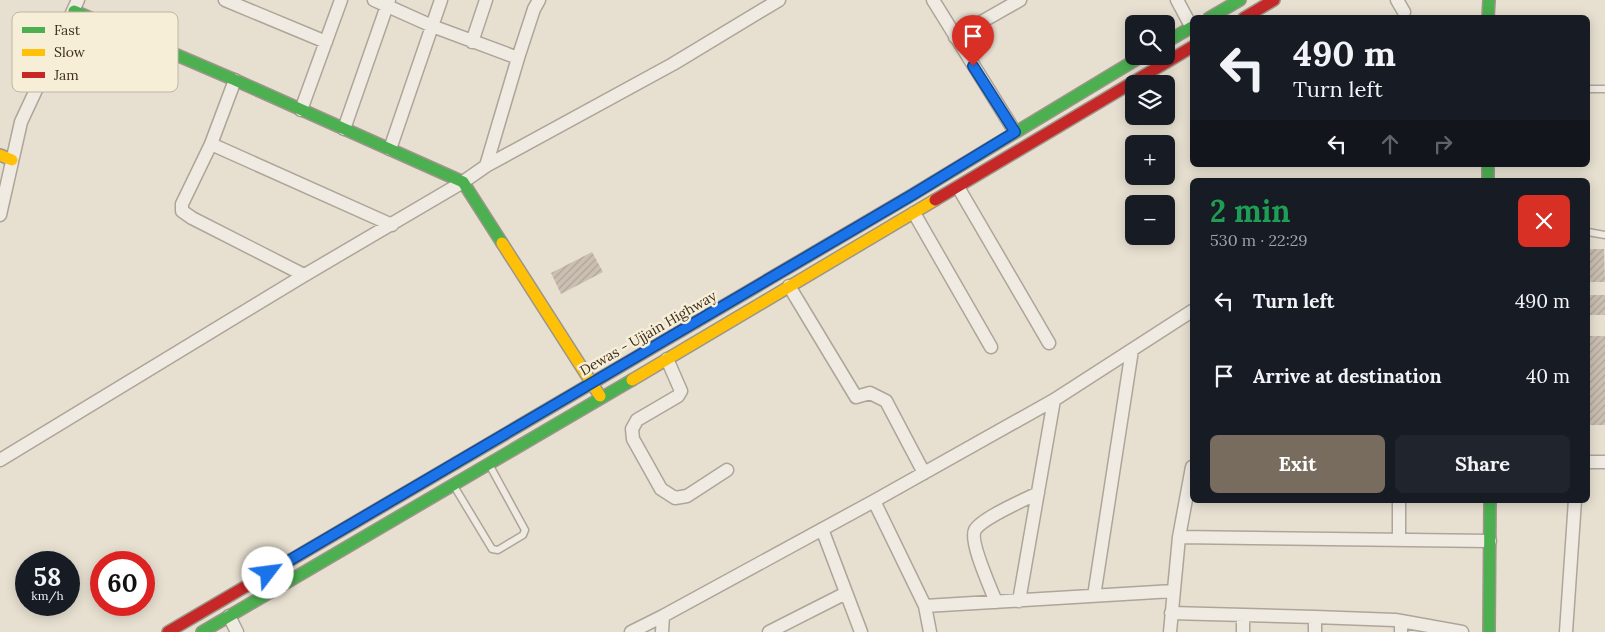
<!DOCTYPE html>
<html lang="en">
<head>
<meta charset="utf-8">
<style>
  body { margin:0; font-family:Lora,serif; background:#20242c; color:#f1f3f6; height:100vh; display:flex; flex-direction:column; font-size:19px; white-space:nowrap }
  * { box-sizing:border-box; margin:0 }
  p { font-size:16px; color:#9ea1a6 }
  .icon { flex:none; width:28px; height:28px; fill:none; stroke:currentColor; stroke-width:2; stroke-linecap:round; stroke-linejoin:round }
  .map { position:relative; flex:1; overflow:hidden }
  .drawer { position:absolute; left:1190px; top:178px; width:400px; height:325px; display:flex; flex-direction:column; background:#171b24; border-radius:8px; box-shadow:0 2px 12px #0003 }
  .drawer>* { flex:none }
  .banner { position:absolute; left:1190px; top:15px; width:400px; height:152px; border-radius:8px; box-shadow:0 2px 12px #0003; background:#171b24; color:#f1f3f6; overflow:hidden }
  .controls { position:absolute; left:1125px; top:15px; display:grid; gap:10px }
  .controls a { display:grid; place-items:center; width:50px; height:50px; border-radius:8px; background:#171b24; box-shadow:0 2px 12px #0003; font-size:25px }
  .speed { position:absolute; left:15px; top:551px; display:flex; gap:10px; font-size:25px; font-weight:700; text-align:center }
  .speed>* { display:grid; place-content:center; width:65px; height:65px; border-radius:50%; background:#171b24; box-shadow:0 2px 12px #0003; line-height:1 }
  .speed small { font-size:12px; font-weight:400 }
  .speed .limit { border:8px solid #d22; background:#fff; color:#111 }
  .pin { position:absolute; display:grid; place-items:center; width:42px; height:42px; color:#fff; margin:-51px -21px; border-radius:50% 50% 50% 0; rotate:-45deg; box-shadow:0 0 5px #0007 }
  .pin .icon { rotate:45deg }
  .me { position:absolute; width:55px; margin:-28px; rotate:60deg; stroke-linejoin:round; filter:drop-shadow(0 0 4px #0008) }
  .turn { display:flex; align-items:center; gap:18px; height:105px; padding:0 20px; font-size:22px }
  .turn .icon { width:65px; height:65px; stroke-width:2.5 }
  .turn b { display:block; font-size:35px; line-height:42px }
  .lanes { display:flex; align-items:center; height:48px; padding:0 20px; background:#0003; justify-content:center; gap:25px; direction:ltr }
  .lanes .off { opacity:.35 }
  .round { display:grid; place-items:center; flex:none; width:52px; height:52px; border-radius:8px; background:#20242c }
  .summary { display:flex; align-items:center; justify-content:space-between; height:85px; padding:0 20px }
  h1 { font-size:30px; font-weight:800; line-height:38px; color:#1e9e55 }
  .primary-button { display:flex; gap:10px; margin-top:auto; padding:10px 20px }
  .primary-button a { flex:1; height:58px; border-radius:8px; background:#786c5e; color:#fff; font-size:20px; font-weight:800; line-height:58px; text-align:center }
  .primary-button a+a { background:#20242c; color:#f1f3f6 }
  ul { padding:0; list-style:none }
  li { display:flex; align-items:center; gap:15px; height:75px; padding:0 20px }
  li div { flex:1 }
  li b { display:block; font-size:19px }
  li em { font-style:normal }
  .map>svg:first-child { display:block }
  .building { fill:url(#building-hatch) }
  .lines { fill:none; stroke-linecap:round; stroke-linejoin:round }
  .lane-casing { stroke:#ada599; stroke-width:9 }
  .street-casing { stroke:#ada599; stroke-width:15 }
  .fast-casing { stroke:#9c958a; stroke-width:14 }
  .slow-casing { stroke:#9c958a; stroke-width:14 }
  .jam-casing { stroke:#9c958a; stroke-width:14 }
  .lane { stroke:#efebe3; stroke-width:6 }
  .street { stroke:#efebe3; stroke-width:12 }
  .fast { stroke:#4caf50; stroke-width:11 }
  .slow { stroke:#ffc107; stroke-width:11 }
  .jam { stroke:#c62828; stroke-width:11 }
  .route-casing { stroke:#114b97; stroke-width:12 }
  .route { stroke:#1a73e8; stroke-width:9 }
  .labels { text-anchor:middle; stroke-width:5; stroke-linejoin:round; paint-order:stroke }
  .street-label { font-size:14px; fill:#3d2e20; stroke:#f7eed8 }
  .key { fill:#f7eed8; stroke:#bfb4a1; stroke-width:1 }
  .key-label { font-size:14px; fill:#3d2e20 }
</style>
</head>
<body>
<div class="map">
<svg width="1605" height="632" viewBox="0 0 1605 632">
  <defs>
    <pattern id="building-hatch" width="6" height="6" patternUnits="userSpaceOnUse" patternTransform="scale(1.25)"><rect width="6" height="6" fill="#cbbfb2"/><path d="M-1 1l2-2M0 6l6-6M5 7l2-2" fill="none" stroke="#afa499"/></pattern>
  </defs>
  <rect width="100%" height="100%" fill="#e7e0d1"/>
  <path class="building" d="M1588,249H1604L1605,282H1588Z
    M592,252L603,272L561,294L551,273Z
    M1588,295H1605V315H1588Z
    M1588,336H1605V425H1588Z"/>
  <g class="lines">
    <defs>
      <path id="lane" d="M1588,89H1605
        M1588,232L1605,235
        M454,486L492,549L498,550L523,535L525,530L490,466"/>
      <path id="street" d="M225,0L326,42
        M374,0L432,26L518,58
        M933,0L1015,132
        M1177,0L1192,28
        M1397,0L1404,12
        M955,37L1020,0
        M472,42L486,0
        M235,80L211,144L182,204V211L192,218L304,275
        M301,110L341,0
        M344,129L389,0
        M211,144L392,225
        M390,149L441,0
        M486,166L673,64L779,0
        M958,187L1049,343
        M914,213L991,347
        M0,215L21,122L78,0
        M789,286L856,397L870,393L886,401L924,473
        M667,359L681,391L678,396L637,420L632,429L633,439L661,489L675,498L687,496L727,470
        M0,460L303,276L463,182L486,166L518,58L534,9L539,0
        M1588,462H1605
        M1192,467L1179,537L1490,541
        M874,501L925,606L930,632
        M822,529L861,632
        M1399,540V500
        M1094,596L1132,350
        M1019,601L1054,400
        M996,602C991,589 969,541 975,530C982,518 1024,500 1038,493
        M925,606L1173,591
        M1171,613L1315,617V632
        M229,616L237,632
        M1243,616V632
        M1315,617L1395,620L1401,621V632
        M1401,621L1462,632
        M631,632L663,616
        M662,632L663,616L874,501L1054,400L1192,311
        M769,632L846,593
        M1170,632L1179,537
        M1566,632L1575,500"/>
      <path id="fast" d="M74,11L235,80L463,182L502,243
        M1209,18L1240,0
        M1488,18L1489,0
        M1166,42L1192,27
        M1488,165V180
        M696,322L912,195L1142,56
        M202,632L632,380
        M1489,632L1490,500"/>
      <path id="slow" d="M0,155L12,160
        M502,243L600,396
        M632,380L935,200
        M456,463L696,322"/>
      <path id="jam" d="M1244,18L1274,0
        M935,200L1192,47
        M168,632L456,463"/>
    </defs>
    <use href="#lane" class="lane-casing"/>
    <use href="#street" class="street-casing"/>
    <use href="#fast" class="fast-casing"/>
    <use href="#slow" class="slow-casing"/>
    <use href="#jam" class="jam-casing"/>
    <use href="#lane" class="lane"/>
    <use href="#street" class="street"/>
    <use href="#fast" class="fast"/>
    <use href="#slow" class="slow"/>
    <use href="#jam" class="jam"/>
  </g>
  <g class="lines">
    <defs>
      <path id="route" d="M268,573L912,195L1015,132L973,66"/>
    </defs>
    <use href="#route" class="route-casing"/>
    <use href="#route" class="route"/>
  </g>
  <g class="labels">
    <g class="street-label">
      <text transform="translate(648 333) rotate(-30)" y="5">Dewas - Ujjain Highway</text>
    </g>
  </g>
  <rect x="12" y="12" width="166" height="80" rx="8" class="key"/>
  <rect x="22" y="27" width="23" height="6" fill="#4caf50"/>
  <rect x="22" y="49" width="23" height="7" fill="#ffc107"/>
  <rect x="22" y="72" width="23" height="6" fill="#c62828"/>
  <g class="key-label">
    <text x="54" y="35">Fast</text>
    <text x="54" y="57">Slow</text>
    <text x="54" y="80">Jam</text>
  </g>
</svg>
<div class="controls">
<a><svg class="icon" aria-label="search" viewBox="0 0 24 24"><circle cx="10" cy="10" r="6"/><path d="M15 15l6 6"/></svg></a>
<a><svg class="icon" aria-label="layers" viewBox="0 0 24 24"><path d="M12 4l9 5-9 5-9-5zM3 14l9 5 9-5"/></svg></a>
<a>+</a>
<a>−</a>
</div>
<div class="speed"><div>58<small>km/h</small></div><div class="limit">60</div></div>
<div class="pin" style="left:973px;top:66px;background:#d93025"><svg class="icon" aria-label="arrive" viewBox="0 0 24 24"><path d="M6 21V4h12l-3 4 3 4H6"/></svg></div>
<svg class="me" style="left:268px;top:573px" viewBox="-20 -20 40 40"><circle r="19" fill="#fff"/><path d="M0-13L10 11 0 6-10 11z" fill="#1a73e8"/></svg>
<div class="banner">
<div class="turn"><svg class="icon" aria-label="left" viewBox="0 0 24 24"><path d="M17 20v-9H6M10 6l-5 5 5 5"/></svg><div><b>490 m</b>Turn left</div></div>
<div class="lanes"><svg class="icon" aria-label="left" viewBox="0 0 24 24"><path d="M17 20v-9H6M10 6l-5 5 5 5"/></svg><svg class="icon off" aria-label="ahead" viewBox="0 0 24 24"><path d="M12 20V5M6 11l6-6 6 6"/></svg><svg class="icon off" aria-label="right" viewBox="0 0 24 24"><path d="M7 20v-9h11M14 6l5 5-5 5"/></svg></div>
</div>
<section class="drawer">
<div class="summary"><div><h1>2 min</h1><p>530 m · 22:29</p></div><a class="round" style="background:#d93025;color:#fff"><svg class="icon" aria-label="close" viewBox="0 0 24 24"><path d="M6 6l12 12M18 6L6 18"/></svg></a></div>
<ul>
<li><svg class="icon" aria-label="left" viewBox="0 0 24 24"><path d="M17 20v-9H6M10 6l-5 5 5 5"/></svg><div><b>Turn left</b></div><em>490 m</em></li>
<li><svg class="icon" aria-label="arrive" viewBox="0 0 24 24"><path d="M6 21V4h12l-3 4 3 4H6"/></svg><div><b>Arrive at destination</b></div><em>40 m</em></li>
</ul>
<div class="primary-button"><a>Exit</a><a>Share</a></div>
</section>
</div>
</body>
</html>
